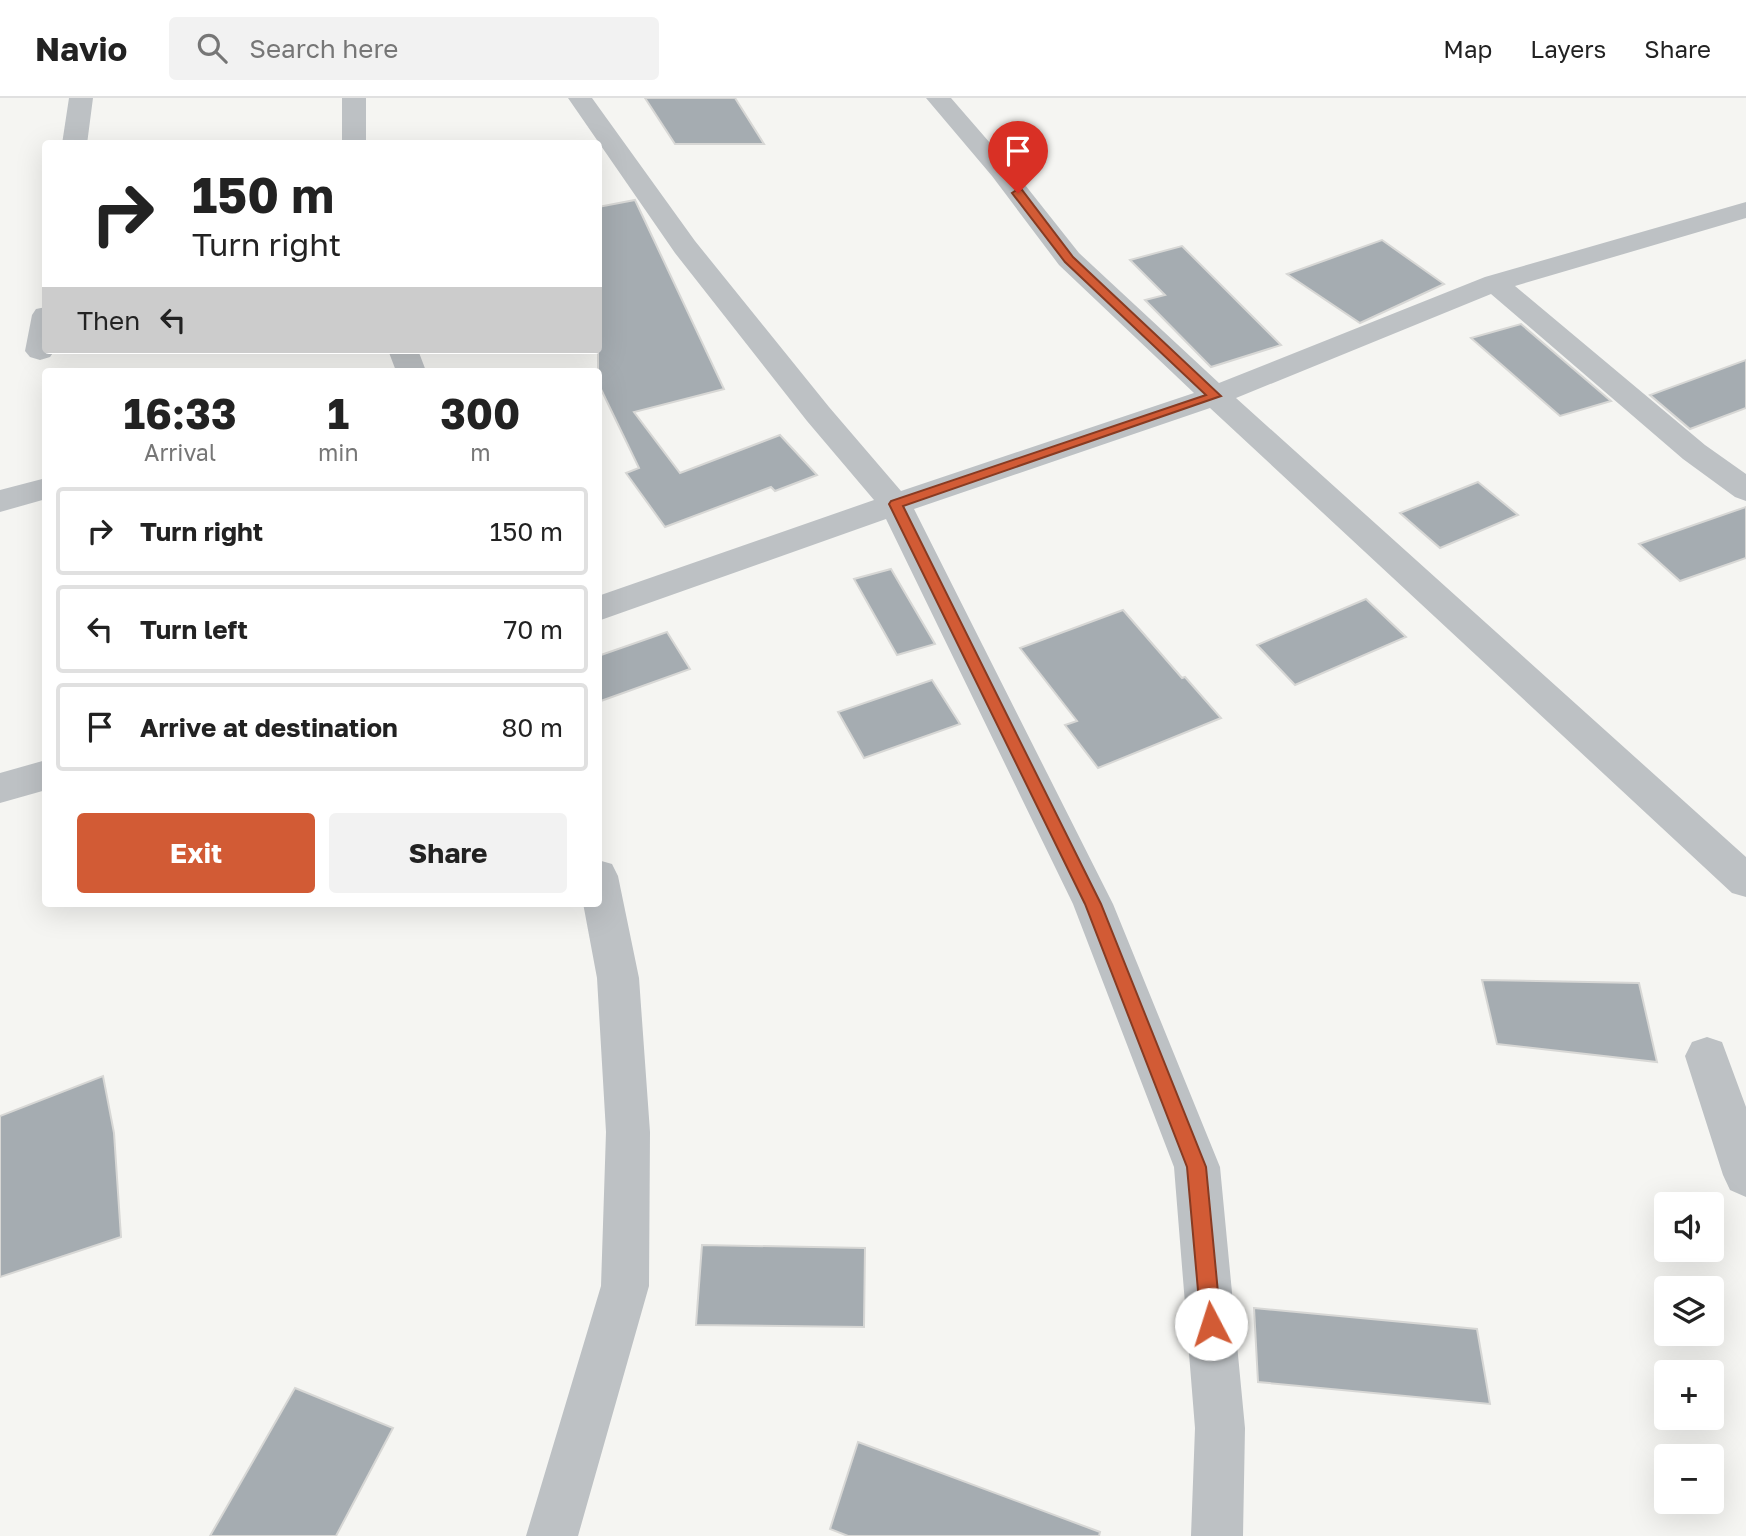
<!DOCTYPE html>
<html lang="en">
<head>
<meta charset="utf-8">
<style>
  body { margin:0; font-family:"Golos Text",sans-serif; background:#f2f2f2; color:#222; height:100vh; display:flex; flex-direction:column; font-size:26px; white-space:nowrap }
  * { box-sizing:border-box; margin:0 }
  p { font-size:23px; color:#767676 }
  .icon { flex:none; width:38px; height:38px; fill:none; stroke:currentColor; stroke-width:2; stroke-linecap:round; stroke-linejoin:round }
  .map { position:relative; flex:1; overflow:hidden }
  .sheet { position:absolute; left:42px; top:270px; width:560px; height:539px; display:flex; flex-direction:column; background:#fff; border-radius:7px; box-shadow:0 7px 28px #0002 }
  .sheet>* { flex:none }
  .guide { position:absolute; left:42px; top:42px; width:560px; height:214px; border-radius:7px; box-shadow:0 7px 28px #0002; background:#fff; color:#222; overflow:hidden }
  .buttons { position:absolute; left:1654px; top:1094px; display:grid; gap:14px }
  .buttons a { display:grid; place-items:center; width:70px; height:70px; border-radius:7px; background:#fff; box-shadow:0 7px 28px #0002; font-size:35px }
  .pin { position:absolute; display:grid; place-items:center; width:60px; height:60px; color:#fff; margin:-72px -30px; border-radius:50% 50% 50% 0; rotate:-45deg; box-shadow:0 0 7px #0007 }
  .pin .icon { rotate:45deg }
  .me { position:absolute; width:77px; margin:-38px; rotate:355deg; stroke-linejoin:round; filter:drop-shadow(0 0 5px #0008) }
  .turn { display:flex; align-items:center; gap:24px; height:147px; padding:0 35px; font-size:32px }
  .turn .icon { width:91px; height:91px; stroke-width:2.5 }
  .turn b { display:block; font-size:49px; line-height:60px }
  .then { display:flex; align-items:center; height:66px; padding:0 35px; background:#0003; gap:14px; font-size:26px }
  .eta { display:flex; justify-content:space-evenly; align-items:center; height:119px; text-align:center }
  .eta b { font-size:42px; font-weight:700; line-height:49px }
  .action { display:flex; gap:14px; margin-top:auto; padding:14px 35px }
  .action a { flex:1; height:80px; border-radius:7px; background:#d25b35; color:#fff; font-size:28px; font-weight:700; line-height:80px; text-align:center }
  .action a+a { background:#f2f2f2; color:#222 }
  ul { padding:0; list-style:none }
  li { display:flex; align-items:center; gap:21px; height:88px; margin:0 14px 10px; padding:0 21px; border:4px solid #e0e0e0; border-radius:7px }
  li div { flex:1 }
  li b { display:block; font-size:26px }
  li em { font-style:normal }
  header { display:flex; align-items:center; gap:42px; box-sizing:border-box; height:98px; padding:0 35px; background:#fff; border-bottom:2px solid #e0e0e0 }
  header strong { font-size:33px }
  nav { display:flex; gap:38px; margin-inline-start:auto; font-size:24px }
  .search { width:490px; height:63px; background:#f2f2f2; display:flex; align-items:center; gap:18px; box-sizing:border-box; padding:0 24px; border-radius:7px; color:#767676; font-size:26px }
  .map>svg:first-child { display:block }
  .building { fill:#a5acb1; stroke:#d7d7d5; stroke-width:2 }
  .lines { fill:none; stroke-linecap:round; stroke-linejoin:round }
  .street { fill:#bdc1c4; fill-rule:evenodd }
  .route { fill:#d25b35; stroke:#883b22; stroke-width:2 }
</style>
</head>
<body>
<header>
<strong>Navio</strong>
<div class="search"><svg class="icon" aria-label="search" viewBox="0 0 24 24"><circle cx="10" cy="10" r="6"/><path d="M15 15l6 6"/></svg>Search here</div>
<nav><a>Map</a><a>Layers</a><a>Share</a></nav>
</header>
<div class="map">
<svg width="1746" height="1438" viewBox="0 0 1746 1438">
  <rect width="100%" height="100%" fill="#f5f5f2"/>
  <path class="building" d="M645,0H735L764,46H675Z
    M635,102L724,291L634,314L680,375L780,337L817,377L775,393L771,389L665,429L626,375L639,370L598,285V109Z
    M1382,142L1444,186L1360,225L1287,176Z
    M1182,148L1281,247L1211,269L1145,202L1165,197L1130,162Z
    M1521,226L1611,303L1560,318L1471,240Z
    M1746,262V310L1690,331L1650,297Z
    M1478,384L1518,417L1440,450L1400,415Z
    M1746,409V460L1680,483L1639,446Z
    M891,471L935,546L897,557L854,481Z
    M1366,501L1406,539L1295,587L1257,547Z
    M1123,512L1182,580L1185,579L1221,620L1098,670L1065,627L1077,623L1020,550Z
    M667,534L690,571L598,604V558Z
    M932,582L960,626L864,660L838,614Z
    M1482,882L1639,885L1657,964L1497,946Z
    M103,978L114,1035L121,1139L0,1179V1018Z
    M702,1147L865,1150L864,1229L696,1227Z
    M1254,1210L1477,1231L1490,1306L1258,1284Z
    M295,1290L393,1330L336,1438H210Z
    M858,1344L1100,1434L1099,1438H848L830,1431Z"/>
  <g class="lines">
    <path class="street" d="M69,0H93L87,46H62Z
      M342,0H366V46H342Z
      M568,0H592L695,143L829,309L901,393L1194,295L1059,167L992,78L926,0H951L1010,68L1079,155L1219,285L1485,179L1746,104V120L1515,188L1705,347L1746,376V403L1735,399L1683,361L1491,196L1236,300L1746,759V799L1732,795L1210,310L914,411L1113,806L1220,1069L1245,1330L1243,1438H1191L1195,1330L1174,1069L1073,806L886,421L598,523V498L874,402L807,323L675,155Z
      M46,209V252H55L50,259L40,262L30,259L25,253L32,217L36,211Z
      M388,252H418L426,273H396Z
      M46,380V401L0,414V392Z
      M46,662V692L0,705V675Z
      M598,762L612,766L618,778L639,880L650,1034L649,1188L578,1438H526L601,1188L606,1034L597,880L583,805H598Z
      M1707,939L1722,944L1746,1009V1099L1730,1092L1723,1077L1685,958L1692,944Z"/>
  </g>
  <path class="route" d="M1018,91L1022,92L1073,159L1221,298L903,408L1101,806L1206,1069L1221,1226L1218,1233L1211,1236L1204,1233L1201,1226L1187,1069L1085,806L889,406L891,403L1206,297L1065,164L1012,95Z"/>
</svg>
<div class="buttons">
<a><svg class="icon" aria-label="sound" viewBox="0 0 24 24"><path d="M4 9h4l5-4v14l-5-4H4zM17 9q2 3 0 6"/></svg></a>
<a><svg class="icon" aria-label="layers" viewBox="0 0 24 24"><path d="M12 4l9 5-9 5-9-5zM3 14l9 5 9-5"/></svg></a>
<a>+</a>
<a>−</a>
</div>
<div class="pin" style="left:1018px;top:95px;background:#d93025"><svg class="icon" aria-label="arrive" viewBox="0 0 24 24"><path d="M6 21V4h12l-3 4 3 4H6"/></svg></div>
<svg class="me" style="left:1211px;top:1226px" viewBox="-20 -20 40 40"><circle r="19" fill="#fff"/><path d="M0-13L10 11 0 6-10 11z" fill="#d25b35"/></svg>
<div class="guide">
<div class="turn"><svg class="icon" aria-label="right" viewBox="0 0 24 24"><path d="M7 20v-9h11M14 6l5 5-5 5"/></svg><div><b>150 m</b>Turn right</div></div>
<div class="then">Then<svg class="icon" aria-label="left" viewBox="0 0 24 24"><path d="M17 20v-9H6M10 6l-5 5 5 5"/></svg></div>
</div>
<section class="sheet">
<div class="eta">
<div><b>16:33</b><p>Arrival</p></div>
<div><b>1</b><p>min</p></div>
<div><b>300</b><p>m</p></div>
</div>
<ul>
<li><svg class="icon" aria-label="right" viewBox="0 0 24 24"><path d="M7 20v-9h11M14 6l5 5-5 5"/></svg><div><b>Turn right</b></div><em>150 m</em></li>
<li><svg class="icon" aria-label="left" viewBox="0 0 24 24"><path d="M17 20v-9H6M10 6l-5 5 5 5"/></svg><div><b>Turn left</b></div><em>70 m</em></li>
<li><svg class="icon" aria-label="arrive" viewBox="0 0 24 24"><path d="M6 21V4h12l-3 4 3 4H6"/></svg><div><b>Arrive at destination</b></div><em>80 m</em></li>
</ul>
<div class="action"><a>Exit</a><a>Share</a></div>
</section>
</div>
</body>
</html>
